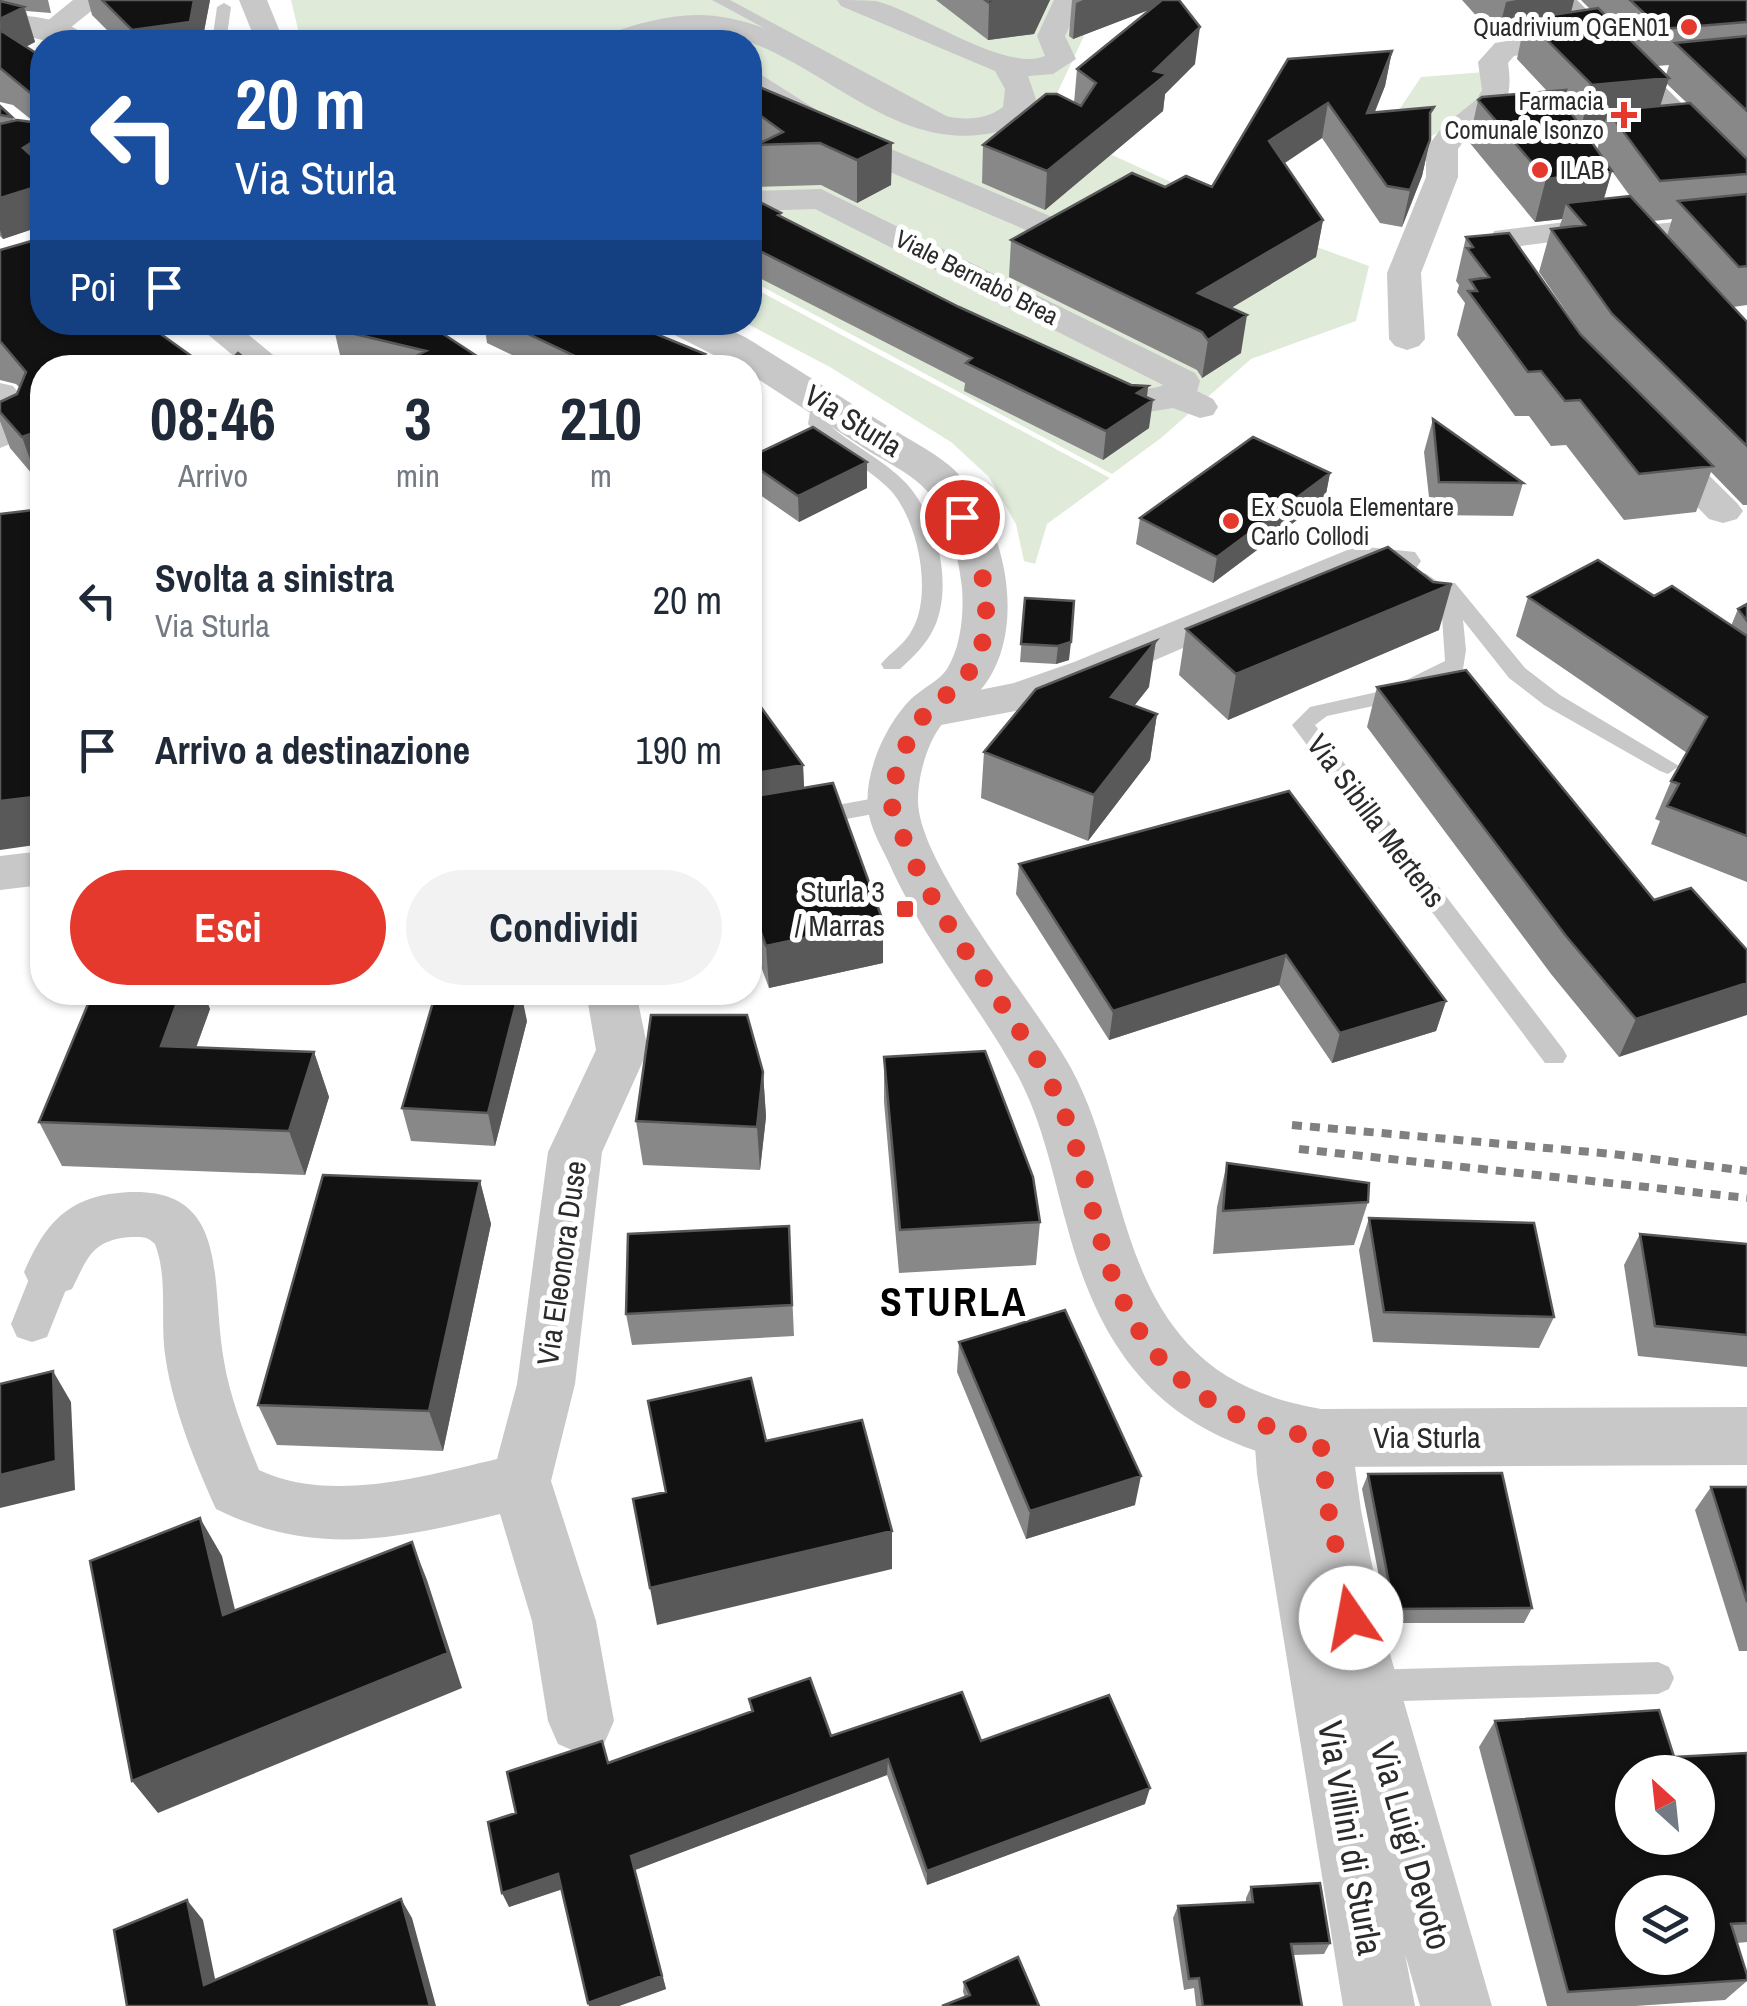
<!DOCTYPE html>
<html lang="it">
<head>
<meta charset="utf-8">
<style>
  body { margin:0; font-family:"Archivo Narrow",sans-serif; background:#f2f2f3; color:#1f2937; height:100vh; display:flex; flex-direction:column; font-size:38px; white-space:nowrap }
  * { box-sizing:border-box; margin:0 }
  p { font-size:32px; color:#747a83 }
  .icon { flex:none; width:55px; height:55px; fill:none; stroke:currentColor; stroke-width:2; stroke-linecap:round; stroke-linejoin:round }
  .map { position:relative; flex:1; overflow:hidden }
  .side { position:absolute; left:30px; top:355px; width:732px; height:650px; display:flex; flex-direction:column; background:#fff; border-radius:40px; box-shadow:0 2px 8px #0004 }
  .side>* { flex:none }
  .guide { position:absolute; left:30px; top:30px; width:732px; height:305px; border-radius:40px; box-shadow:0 2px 8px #0004; background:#1a4fa0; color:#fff; overflow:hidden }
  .needle { width:65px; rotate:333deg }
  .controls { position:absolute; left:1615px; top:1755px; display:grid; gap:20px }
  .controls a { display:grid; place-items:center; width:100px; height:100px; border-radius:50%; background:#fff; box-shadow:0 2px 8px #0004; font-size:50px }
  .pin { position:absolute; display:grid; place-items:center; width:85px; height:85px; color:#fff; margin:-42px; border:5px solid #fff; border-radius:50%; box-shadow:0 2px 10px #0007 }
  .me { position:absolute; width:110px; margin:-55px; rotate:348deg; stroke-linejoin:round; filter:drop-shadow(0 0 8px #0008) }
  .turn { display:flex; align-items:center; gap:35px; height:210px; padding:0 40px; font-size:45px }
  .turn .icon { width:130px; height:130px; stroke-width:2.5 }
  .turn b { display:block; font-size:70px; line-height:85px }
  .then { display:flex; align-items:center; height:95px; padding:0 40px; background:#0003; gap:20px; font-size:38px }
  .eta { display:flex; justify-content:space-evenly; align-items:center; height:170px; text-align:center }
  .eta b { font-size:60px; font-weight:700; line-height:70px }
  .primary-button { display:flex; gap:20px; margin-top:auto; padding:20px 40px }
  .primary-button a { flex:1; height:115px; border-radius:60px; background:#e4392c; color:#fff; font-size:40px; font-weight:700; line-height:115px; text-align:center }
  .primary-button a+a { background:#f2f2f3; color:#1f2937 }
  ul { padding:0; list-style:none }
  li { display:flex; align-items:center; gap:30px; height:150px; padding:0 40px }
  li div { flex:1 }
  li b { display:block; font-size:38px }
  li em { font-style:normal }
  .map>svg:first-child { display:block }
  .green { fill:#dfead8 }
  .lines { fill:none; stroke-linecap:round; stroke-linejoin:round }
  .service { fill:#c8c8c8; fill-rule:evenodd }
  .pedestrian { fill:#c8c8c8; fill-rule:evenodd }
  .minor { fill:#c8c8c8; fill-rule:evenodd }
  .tertiary { fill:#c8c8c8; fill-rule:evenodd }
  .secondary { fill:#b5b5b5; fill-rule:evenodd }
  .rail { stroke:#808080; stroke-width:8; stroke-dasharray:10 8; stroke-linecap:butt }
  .wall { fill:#888; fill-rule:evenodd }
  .shaded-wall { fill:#595959 }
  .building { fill:#121212; stroke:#595959; stroke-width:2.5; fill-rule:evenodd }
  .route { stroke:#e4392c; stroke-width:18; stroke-dasharray:0 32.4 }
  .poi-dot { fill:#e4392c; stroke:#fff; stroke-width:4 }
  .labels { text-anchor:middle; stroke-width:10; stroke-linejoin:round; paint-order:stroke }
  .far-poi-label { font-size:25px; fill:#2b2b2b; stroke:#fff; text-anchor:end }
  .far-street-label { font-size:25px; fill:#2b2b2b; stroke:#fff }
  .street-label { font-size:30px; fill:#2b2b2b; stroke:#fff }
  .poi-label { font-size:30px; fill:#2b2b2b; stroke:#fff; text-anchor:end }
  .near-street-label { font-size:35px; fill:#2b2b2b; stroke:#fff }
  .district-label { font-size:40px; font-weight:bold; letter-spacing:2.5px; fill:#000; stroke:#fff }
</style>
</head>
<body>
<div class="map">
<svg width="1747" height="2006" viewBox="0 0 1747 2006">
  <rect width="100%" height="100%" fill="#fff"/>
  <path class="green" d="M291,0H1101L1043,123L1292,238L1369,266L1356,321L1251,359L1161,438L1112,474L750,280V42H301Z
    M1485,72L1480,98L1451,127L1423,140L1383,134L1421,77Z
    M750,286L1110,478L1047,524L1035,564L1024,561L1016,524L989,477L951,442L830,367L746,323L750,322Z"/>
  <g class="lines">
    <path class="service" d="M712,0H730L965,126L952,129Z
      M224,3L231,7L226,42H212L217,7Z
      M821,394L830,400L827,423C851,445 883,459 906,483C937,516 954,586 934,628C926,645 913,657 900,669H884L881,664C891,652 905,644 912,630C934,593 917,513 886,486C862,463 829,450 808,424L812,400Z
      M1425,573L1440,583H1455L1525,668L1560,695L1679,766L1668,774L1660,771L1544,705L1509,678L1463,620L1466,650L1463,669L1401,700L1327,716L1315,725L1563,1049L1567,1056L1563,1063H1545L1292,725L1310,707L1386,690L1445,661L1442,617L1415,579Z
      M892,795L900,797L903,803L900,809L750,837V821Z
      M1658,1662L1669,1667L1674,1678L1669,1689L1658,1694L1366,1702L1354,1697L1350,1686L1354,1675L1366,1670Z"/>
    <path class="pedestrian" d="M1747,215V229L1636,240L1624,233L1636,226Z
      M52,1254L67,1259L73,1272L47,1337L32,1342L17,1337L11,1324L37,1259Z"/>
    <path class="minor" d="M73,0H105L60,36H40L36,30Z
      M239,0H267L280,32L279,42H251L252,32Z
      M837,0C849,0 864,0 876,1C918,11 1005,73 1045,56L1037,36L1054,0H1082L1065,36L1076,59L1053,74L1028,76L1036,99C1029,120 1017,127 997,132C892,156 820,56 726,35C683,25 640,45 597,42L601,36C642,22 685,9 728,18C758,24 787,36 814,51C859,75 952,146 1003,107L1005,89L995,71L841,6Z
      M1589,27L1599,30L1603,36L1599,42L1514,56L1508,63C1517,121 1485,111 1458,149V177L1421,273L1425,339L1419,346L1407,350L1395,346L1389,339L1387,273L1426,177V149L1442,127L1477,99L1482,90L1478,62L1495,43Z
      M750,71L760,74L853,133L1057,219L1061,226L1057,233H1033L831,147L750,93Z
      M821,189L1195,373L1200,381L1197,391L1213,399L1218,407L1213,415L1200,418L1173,408L1142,413L1076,386L1071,378L1076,370C1107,363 1135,399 1163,385L815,209L750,211V191Z
      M1620,215L1632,218L1636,225L1632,232L1521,246L1520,251L1546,290L1541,297L1529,300L1517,297L1486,251L1494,231Z
      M193,322H233L289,368H248Z
      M0,383L13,386L39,418L30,436L0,448Z
      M1656,433L1669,436L1737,503L1743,511L1737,519L1723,523L1709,519L1643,452L1637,444L1643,436Z
      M1357,546L1415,552L1421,561L1415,570L1401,573L1362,571L1104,682L1021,710L925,728L910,724L903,714L910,704L1014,683L1074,662Z
      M42,851V885L0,890V856Z
      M586,992H636L648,1050L602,1152L575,1384L551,1481L596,1621L614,1721L604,1744L581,1754L558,1744L548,1721L532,1621L500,1514C397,1539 315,1558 216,1509C195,1462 174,1411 166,1361C159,1322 169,1281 155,1244C147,1236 142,1237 131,1237C92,1240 88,1257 72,1289L52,1296L32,1289L24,1272C42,1231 61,1202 109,1194C235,1176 209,1280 224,1361C230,1398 245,1435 259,1470C331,1504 424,1476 497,1459L517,1384L548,1152L596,1050Z
      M1284,1406L1306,1417L1321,1411L1342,1419L1351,1438L1361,1510L1390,1654L1492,2006H1420L1405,1954L1415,2006H1343L1257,1474L1254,1433L1263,1414Z"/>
    <path class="tertiary" d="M0,12C27,17 74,17 91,42H51L0,30Z
      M660,322H712L745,337C792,366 839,396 886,425C906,438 931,450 950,466C971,484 988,516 997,542C1013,590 1014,654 978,693C968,704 953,711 943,723C927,742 918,776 918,801C919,867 1036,1004 1071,1068C1119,1156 1118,1268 1188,1344C1224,1383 1270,1400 1321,1409L1747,1407V1465L1321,1467C1174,1441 1105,1369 1067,1226C1053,1176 1043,1123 1018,1076C978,1003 923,940 889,863C882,848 872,831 869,815C861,777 886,723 912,698C923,688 939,681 947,669C961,647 964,613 962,588C958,553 948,510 921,485C907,472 887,462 870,452C830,426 790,400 750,374V368H739L665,330Z"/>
    <path class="secondary" d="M1545,0H1577L1747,168V199L1735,195Z"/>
    <path class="rail" d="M1292,1125L1613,1154L1747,1171
      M1299,1149L1747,1198"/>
  </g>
  <path class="wall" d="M0,0H48L51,13L26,11L35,42L26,47L42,57V226L3,239L0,236V106L12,117L14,121H33L13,105L0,102Z
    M88,0H210L202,42H119L92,15Z
    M936,0H1050L1034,34L988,40Z
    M1072,0H1179L1195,64L1165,94L1163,111L1045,210L982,183L983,145L1074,103L1077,69L1151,9L1073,39L1069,36Z
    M1462,0H1574L1571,12L1590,9L1581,0H1747V305L1733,307L1747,322V505H1743L1711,472L1696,512L1624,520L1566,445L1551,446L1529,416H1515L1457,335L1465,303L1457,292L1459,285L1456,281L1466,237L1587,342L1539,272L1551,229L1559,228L1562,219L1535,222L1469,142L1478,100L1547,91L1517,59L1522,35L1497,39ZM1669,65L1666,75L1657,66ZM1667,84L1687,103L1660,106ZM1604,125L1597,150L1581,127ZM1606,163L1630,196L1604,199L1612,171ZM1672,219L1667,236L1653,221Z
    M1392,51L1385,86L1375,112L1430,124V140L1422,176L1402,227L1380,223L1322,138L1284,163L1323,220L1316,257L1231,308L1241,353L1202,378L1197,370L1009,277L1011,240L1212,187Z
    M750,83L892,143L891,185L857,203L821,185L758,187L757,154L750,149Z
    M750,197L782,217L959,307L1131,385L1148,386L1147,397L1149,428L1103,460L964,391L965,383L750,273Z
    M0,250L42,368V479L38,481L10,448L0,421V402L17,394L20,388L16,384L0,380Z
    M484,322H604L705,354L706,368H539L487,343Z
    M334,329L495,368H343Z
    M1433,419L1523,483L1513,516L1431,515L1424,452Z
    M750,457L867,488L799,522L750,488Z
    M1330,473L1325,499L1213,583L1136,544L1140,518Z
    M1654,596L1731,626L1738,609L1747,604V882L1651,844L1660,821L1655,819L1671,781L1687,753L1516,636L1528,597Z
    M1025,598L1069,660L1056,664L1020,662Z
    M1186,629L1439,630L1228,720L1179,675Z
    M1149,687L1134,706L1157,714L1150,760L1088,841L981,798L984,752Z
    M1377,687L1654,900L1747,950L1619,1057L1551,974L1367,727Z
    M750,692L803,765L804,788L883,963L769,988L750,937Z
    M1019,864L1446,1001L1436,1031L1332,1063L1279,985L1109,1040L1016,894Z
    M93,992H203L210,1009L196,1048L314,1052L329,1097L305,1175L62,1166L39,1122Z
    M527,1021L495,1146L411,1141L402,1108Z
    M884,1057L1040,1222L1036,1265L899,1273L884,1102Z
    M763,1072L766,1117L760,1170L643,1165L636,1121Z
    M1227,1163L1368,1202L1354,1245L1213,1254L1217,1207Z
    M480,1181L491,1224L443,1451L277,1445L258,1405Z
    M1369,1218L1554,1317L1539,1348L1373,1342L1359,1250Z
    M789,1226L794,1336L632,1345L626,1314Z
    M1640,1234L1747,1244V1367L1638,1356L1624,1265Z
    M959,1342L1135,1505L1026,1539L957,1372Z
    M1368,1474L1532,1608L1524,1623H1388L1362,1489Z
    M1711,1487H1747V1651H1739L1695,1510Z
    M749,1699L831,1736L981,1741L1145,1804L927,1885L887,1775L635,1870L666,1989L619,2006H589L562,1889L509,1907L516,1813L608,1763L751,1712Z
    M1495,1721L1674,1757L1747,1753V1942L1737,1943L1747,1975V1981L1725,2000L1635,2006H1547L1479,1747Z
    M1251,1887L1330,1943L1324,1954L1293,1955L1302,2006H1196L1194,1988L1184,1990L1173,1918L1178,1906L1246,1902V1898Z
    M964,1982L1039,2006L965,1997L963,1992Z"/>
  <path class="shaded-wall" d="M194,0H210L202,42H135L132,30Z
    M1017,0H1050L1034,34L988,40L989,3Z
    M1083,0H1175L1073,39L1076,3Z
    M1516,0H1574L1567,28L1526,19L1522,35L1497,39L1506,2Z
    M24,7L35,42L1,59L0,19Z
    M1200,27L1195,64L1165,94L1163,111L1045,210L1047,171Z
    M1392,51L1385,86L1360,148L1367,113Z
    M1669,78L1656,119L1608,111L1604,125L1581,127L1592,85Z
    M1328,103L1322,138L1264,177L1269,141Z
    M42,136V180L23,148Z
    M1430,140L1422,176L1402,227L1410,190Z
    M892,143L891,185L857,203V160Z
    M1612,171L1599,214L1566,203L1562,219L1535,222L1546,179Z
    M42,185V226L3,239L0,230V198Z
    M1323,220L1316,257L1196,329L1198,293Z
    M1247,315L1241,353L1202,378L1208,340Z
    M705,354L706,368H683Z
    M1148,386L1146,405L1153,400L1149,428L1103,460L1106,431L1137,393Z
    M42,430V479L38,481L22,437Z
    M867,462V488L799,522L798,496Z
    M1330,473L1325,499L1213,583L1217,557Z
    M1452,584L1439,630L1228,720L1236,674Z
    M1156,641L1149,687L1105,743L1111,697Z
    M1071,642L1069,660L1056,664L1058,646Z
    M1157,714L1150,760L1088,841L1094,795Z
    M803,765L805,807L750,817V774Z
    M42,796V844L0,850V801Z
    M883,921V963L769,988L766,946Z
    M1286,955L1279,985L1109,1040L1113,1011Z
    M1747,983V1015L1619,1057L1636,1019Z
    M181,992H203L210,1009L180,1091L161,1046Z
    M519,992H521L527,1021L495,1146L488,1113Z
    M1446,1001L1436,1031L1332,1063L1340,1033Z
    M314,1052L329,1097L305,1175L289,1131Z
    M763,1072L766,1117L760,1170L757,1127Z
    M480,1181L491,1224L443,1451L429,1411Z
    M53,1371L71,1402L75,1490L0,1508V1475Z
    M1141,1476L1135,1505L1026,1539L1030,1511Z
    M200,1518L222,1556L245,1651L223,1615Z
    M892,1531V1569L657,1625L650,1588Z
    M412,1542L427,1580L462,1688L158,1813L132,1781Z
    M888,1759L887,1775L635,1870L666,1989L619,2006H589L588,2003L631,1856Z
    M1150,1788L1145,1804L927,1885V1871Z
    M558,1874L563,1889L509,1907L502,1893Z
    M401,1899L412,1918L436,2006H430Z
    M187,1900L203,1920L220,2003L204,1985Z"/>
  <path class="building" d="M102,0H194L190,22L132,30Z
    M985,0H1017L989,3Z
    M1162,0H1179L1200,27L1154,71L1167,74L1047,171L983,145L1046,94H1057L1081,106L1096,83L1077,69Z
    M1630,0H1747V22L1661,29Z
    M0,1L24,7L0,19Z
    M1598,8L1669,78L1592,85L1526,19Z
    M0,30L42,57V136L23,148L42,165V185L0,198V124L17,120L32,122L34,96L0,68Z
    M1747,36V111L1675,43Z
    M1392,51L1367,113L1434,107L1430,113V140L1410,190L1387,186L1328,103L1269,141L1323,220L1198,293L1247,315L1208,340L1202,332L1011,240L1132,173L1165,187L1186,176L1212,187L1288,59Z
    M750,83L892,143L857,160L820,143L756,145L783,132L750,108Z
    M1566,90L1562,100L1612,171L1546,179L1478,100L1482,97Z
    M1690,103L1747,159V174L1660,181L1608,111Z
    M0,106L12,117L0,115Z
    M1747,194V266L1739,267L1678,201Z
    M1630,196L1747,322V446L1612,314L1551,229L1585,225L1566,203Z
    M750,197L781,213L778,215L959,307L1131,385L1148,386L1137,393L1153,400L1106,431L966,363L972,358L750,246Z
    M1509,233L1581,335L1713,466L1639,474L1580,400L1565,401L1541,371L1528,372L1468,291H1477L1470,280L1489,277L1467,248L1473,247L1466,237Z
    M42,238V322H144L208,368H42V430L22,437L0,412V402L17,394L26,372L0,341V250Z
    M342,322H425L495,368H391L426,351L334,329Z
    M503,322H604L656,334L705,354L683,368H600Z
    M238,353L256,368H223Z
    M1433,419L1523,483L1439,482Z
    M813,427L867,462L798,496L750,463V457Z
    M1253,437L1330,473L1217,557L1140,518Z
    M42,509V796L0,801V514Z
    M1388,547L1433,582L1452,584L1236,674L1186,629Z
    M1598,560L1654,596L1672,586L1747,636V836L1667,806L1679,784L1671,781L1707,717L1528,597Z
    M1025,598L1074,601L1071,642L1058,646L1021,644Z
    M1747,604V621L1738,609Z
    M1156,641L1111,697L1157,714L1094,795L984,752L1036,689Z
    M1466,670L1654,900L1691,888L1747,950V983L1636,1019L1566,936L1377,687Z
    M750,692L803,765L750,774Z
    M833,783L883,921L766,946L750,903V797Z
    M1289,791L1446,1001L1340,1033L1286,955L1113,1011L1019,864Z
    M93,992H181L161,1046L314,1052L289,1131L39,1122Z
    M436,992H519L488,1113L402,1108Z
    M651,1015H747L763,1072L757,1127L636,1121Z
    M985,1051L1033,1177L1040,1222L900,1230L884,1057Z
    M1227,1163L1369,1183L1368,1202L1223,1211Z
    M323,1175L480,1181L429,1411L258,1405Z
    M1369,1218L1534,1223L1554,1317L1384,1312Z
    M789,1226L792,1305L626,1314L628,1234Z
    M1640,1234L1747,1244V1335L1655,1326Z
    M1065,1310L1141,1476L1030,1511L959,1342Z
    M53,1371L56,1461L0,1475V1384Z
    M751,1378L766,1441L862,1420L892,1531L650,1588L633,1499L666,1492L648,1401Z
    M1502,1473L1532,1608L1394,1609L1368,1474Z
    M1711,1487H1747V1602Z
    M200,1518L223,1615L412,1542L448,1653L132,1781L90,1561Z
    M810,1678L831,1736L962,1692L981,1741L1109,1695L1150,1788L927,1871L888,1759L631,1856L662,1976L588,2003L558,1874L502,1893L488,1822L516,1813L507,1772L602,1741L608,1763L753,1711L749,1699Z
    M1659,1710L1674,1757L1747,1753V1923L1731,1924L1747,1975V1980L1568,1992L1495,1721ZM1632,1772H1698V1838H1632ZM1632,1892H1698V1958H1632Z
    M1320,1883L1330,1943L1291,1944L1302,2006H1203L1199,1978L1189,1979L1178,1906L1253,1902L1251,1887Z
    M401,1899L430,2006H127L114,1930L187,1900L204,1985Z
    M1018,1957L1039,2006H942L970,1995L964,1982Z"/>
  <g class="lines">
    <path class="route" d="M962,517C984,562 1001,632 966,676C956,690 939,699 927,712C908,732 892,775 892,803C892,817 902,833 907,846C942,931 1005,999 1049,1080C1098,1172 1090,1286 1166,1365C1208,1409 1262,1429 1320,1438L1329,1514L1351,1618"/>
  </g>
  <g class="poi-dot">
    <circle cx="1689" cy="27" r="10"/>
    <path d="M1619 100h10v10h10v10h-10v10h-10v-10h-10v-10h10z"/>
    <circle cx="1540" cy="170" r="10"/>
    <circle cx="1231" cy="521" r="10"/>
    <rect x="895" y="899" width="20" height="20" rx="5"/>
  </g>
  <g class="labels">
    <g class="far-poi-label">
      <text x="1669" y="36">Quadrivium QGEN01</text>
      <text x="1604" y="110">Farmacia<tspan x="1604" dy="29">Comunale Isonzo</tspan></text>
      <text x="1560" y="179" text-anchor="start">ILAB</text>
      <text x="1251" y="516" text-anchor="start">Ex Scuola Elementare<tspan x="1251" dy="29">Carlo Collodi</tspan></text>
    </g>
    <g class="far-street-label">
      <text transform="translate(977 277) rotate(27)" y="9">Viale Bernabò Brea</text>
    </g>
    <g class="street-label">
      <text transform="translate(853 421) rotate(32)" y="10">Via Sturla</text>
      <text transform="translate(1376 821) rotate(53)" y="10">Via Sibilla Mertens</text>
      <text transform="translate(562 1263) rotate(-82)" y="10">Via Eleonora Duse</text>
      <text x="1427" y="1448">Via Sturla</text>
    </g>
    <g class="poi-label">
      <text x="885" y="902">Sturla 3<tspan x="885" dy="34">/ Marras</tspan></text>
    </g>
    <g class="near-street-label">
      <text transform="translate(1350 1838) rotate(80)" y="12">Via Villini di Sturla</text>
      <text transform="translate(1411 1846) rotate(74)" y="12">Via Luigi Devoto</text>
    </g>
    <g class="district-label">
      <text x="954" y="1316">STURLA</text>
    </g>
  </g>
</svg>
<div class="controls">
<a><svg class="needle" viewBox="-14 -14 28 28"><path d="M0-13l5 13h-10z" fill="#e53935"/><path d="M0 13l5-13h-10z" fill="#747a83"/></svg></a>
<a><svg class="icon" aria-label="layers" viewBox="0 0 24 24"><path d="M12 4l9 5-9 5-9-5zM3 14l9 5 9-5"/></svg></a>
</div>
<div class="pin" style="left:962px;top:517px;background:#d93025"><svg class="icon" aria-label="arrive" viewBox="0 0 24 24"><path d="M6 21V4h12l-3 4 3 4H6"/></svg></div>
<svg class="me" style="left:1351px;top:1618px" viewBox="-20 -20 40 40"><circle r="19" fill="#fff"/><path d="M0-13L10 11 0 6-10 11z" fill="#e4392c"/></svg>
<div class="guide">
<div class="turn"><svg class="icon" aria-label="left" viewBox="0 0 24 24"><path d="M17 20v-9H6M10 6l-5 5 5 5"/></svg><div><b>20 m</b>Via Sturla</div></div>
<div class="then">Poi<svg class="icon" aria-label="arrive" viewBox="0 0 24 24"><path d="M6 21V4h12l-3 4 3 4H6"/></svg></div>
</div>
<section class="side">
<div class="eta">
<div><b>08:46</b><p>Arrivo</p></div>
<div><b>3</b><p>min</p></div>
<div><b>210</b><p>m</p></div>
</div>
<ul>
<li><svg class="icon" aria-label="left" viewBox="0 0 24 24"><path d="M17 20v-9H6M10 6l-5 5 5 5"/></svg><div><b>Svolta a sinistra</b><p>Via Sturla</p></div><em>20 m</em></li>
<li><svg class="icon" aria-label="arrive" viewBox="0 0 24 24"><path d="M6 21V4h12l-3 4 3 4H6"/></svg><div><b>Arrivo a destinazione</b></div><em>190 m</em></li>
</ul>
<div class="primary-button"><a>Esci</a><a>Condividi</a></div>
</section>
</div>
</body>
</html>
